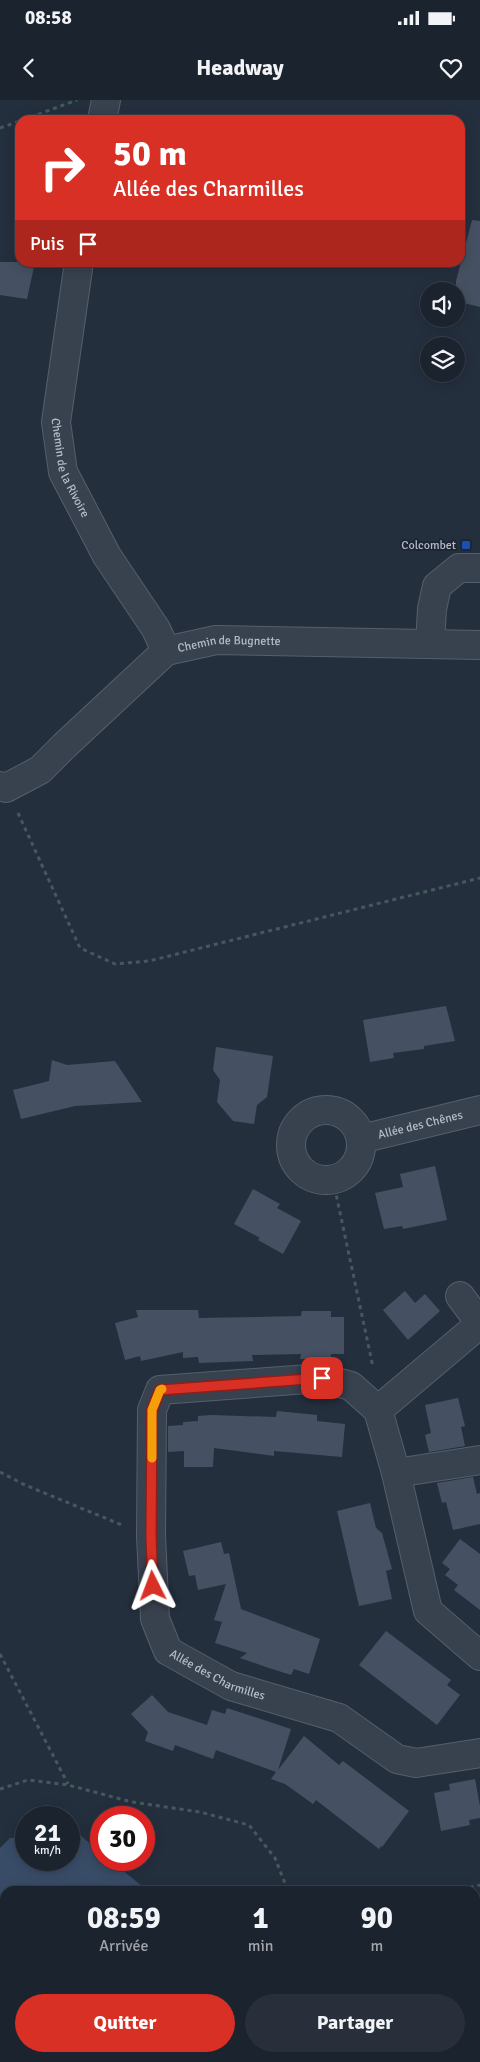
<!DOCTYPE html>
<html lang="fr">
<head>
<meta charset="utf-8">
<style>
  body { margin:0; font-family:Signika,sans-serif; background:#282f3a; color:#f1f3f6; height:100vh; display:flex; flex-direction:column; font-size:19px; white-space:nowrap }
  * { box-sizing:border-box; margin:0 }
  p { font-size:16px; color:#a0a4aa }
  .icon { flex:none; width:28px; height:28px; fill:none; stroke:currentColor; stroke-width:2; stroke-linecap:round; stroke-linejoin:round }
  .map { position:relative; flex:1; overflow:hidden }
  .side { position:absolute; left:0px; top:1786px; width:480px; height:176px; display:flex; flex-direction:column; background:#1b232e; border-radius:15px 15px 0 0; box-shadow:0 2px 12px #0003,0 0 0 1px #39404a }
  .side>* { flex:none }
  .hud { position:absolute; left:15px; top:15px; width:450px; height:152px; border-radius:15px; box-shadow:0 2px 12px #0003,0 0 0 1px #39404a; background:#d93025; color:#fff; overflow:hidden }
  .controls { position:absolute; left:420px; top:182px; display:grid; gap:10px }
  .controls a { display:grid; place-items:center; width:45px; height:45px; border-radius:50%; background:#1b232e; box-shadow:0 2px 12px #0003,0 0 0 1px #39404a; font-size:25px }
  .speed { position:absolute; left:15px; top:1706px; display:flex; gap:10px; font-size:25px; font-weight:700; text-align:center }
  .speed>* { display:grid; place-content:center; width:65px; height:65px; border-radius:50%; background:#1b232e; box-shadow:0 2px 12px #0003,0 0 0 1px #39404a; line-height:1 }
  .speed small { font-size:12px; font-weight:400 }
  .speed .limit { border:8px solid #d22; background:#fff; color:#111 }
  .pin { position:absolute; display:grid; place-items:center; width:42px; height:42px; color:#fff; margin:-21px; border-radius:10px; box-shadow:0 2px 8px #0006 }
  .me { position:absolute; width:55px; margin:-28px; rotate:357deg; stroke-linejoin:round; filter:drop-shadow(0 0 4px #0008) }
  .turn { display:flex; align-items:center; gap:18px; height:105px; padding:0 15px; font-size:22px }
  .turn .icon { width:65px; height:65px; stroke-width:2.5 }
  .turn b { display:block; font-size:35px; line-height:42px }
  .then { display:flex; align-items:center; height:48px; padding:0 15px; background:#0003; gap:10px; font-size:19px }
  .eta { display:flex; justify-content:space-evenly; align-items:center; height:85px; text-align:center }
  .eta b { font-size:30px; font-weight:700; line-height:35px }
  .cta { display:flex; gap:10px; margin-top:auto; padding:10px 15px }
  .cta a { flex:1; height:58px; border-radius:30px; background:#d93025; color:#fff; font-size:20px; font-weight:700; line-height:58px; text-align:center }
  .cta a+a { background:#282f3a; color:#f1f3f6 }
  .status { display:flex; justify-content:space-between; align-items:center; height:35px; padding:0 25px; background:#1b232e; direction:ltr }
  .status svg { height:14px; fill:currentColor }
  header { display:flex; justify-content:space-between; align-items:center; height:65px; padding:0 15px; background:#1b232e; font-size:22px; font-weight:700 }
  .map>svg:first-child { display:block }
  .water { fill:#394c67 }
  .building { fill:#455162 }
  .lines { fill:none; stroke-linecap:round; stroke-linejoin:round }
  .street-casing { stroke:#565f6c; stroke-width:30 }
  .path { stroke:#44595c; stroke-width:3; stroke-dasharray:4 4; stroke-linecap:butt }
  .street { stroke:#38414e; stroke-width:28 }
  .route-casing { stroke:#8d1f18; stroke-width:12 }
  .route { stroke:#d93025; stroke-width:9 }
  .slow { stroke:#f59e0b; stroke-width:9 }
  .transit-dot { fill:#1a4fb4; stroke:#1d2633; stroke-width:2 }
  .labels { text-anchor:middle; stroke-width:4; stroke-linejoin:round; paint-order:stroke }
  .street-label { font-size:12px; fill:#b4bcc9; stroke:#1d2633 }
  .poi-label { font-size:12px; fill:#b4bcc9; stroke:#1d2633; text-anchor:end }
</style>
</head>
<body>
<div class="status"><b>08:58</b><svg viewBox="0 0 49 12"><path d="M0 12V9h3v3zM5 12V6h3v6zM10 12V3h3v9zM15 12V0h3v12zM26 1h20v11H26zM47 4h2v5h-2z"/></svg></div>
<header><svg class="icon" aria-label="back" viewBox="0 0 24 24"><path d="M15 5l-7 7 7 7"/></svg>Headway<svg class="icon" aria-label="heart" viewBox="0 0 24 24"><path d="M12 20l-8-8c-3-5 5-10 8-4 3-6 11-1 8 4z"/></svg></header>
<div class="map">
<svg width="480" height="1962" viewBox="0 0 480 1962">
  <rect width="100%" height="100%" fill="#242f3e"/>
  <path class="water" d="M80,1735L101,1753V1760H110L148,1791H5V1871H0V1748L10,1738L26,1737V1760H69V1736Z"/>
  <path class="building" d="M472,120L480,121V207L456,201V181Z
    M0,162H35L27,199L0,195Z
    M446,906L455,941L424,946V949L393,953L394,958L370,962L363,920Z
    M216,947L273,956L267,997L257,1005L254,1024L233,1021L217,1002L220,980L213,970Z
    M52,960L67,965L115,961L142,1002L75,1006L21,1019L13,990L49,981Z
    M435,1066L447,1120L403,1129L402,1126L384,1129L375,1093L403,1087L400,1074Z
    M253,1089L280,1104L277,1108L301,1121L283,1154L258,1140L260,1138L234,1124Z
    M405,1191L415,1203L425,1194L440,1211L408,1240L383,1210Z
    M136,1210H198L199,1218L301,1216L302,1211H331V1217H344V1254H331V1259H300L301,1254L252,1255L253,1261L199,1263L198,1257L183,1258V1252L141,1261L140,1256L125,1260L115,1223L138,1217Z
    M458,1298L465,1326L461,1327L465,1346L429,1352L425,1335L431,1333L425,1305Z
    M277,1311L317,1315V1321L345,1324L342,1357L274,1351V1356L214,1348L213,1367H184V1351L168,1352V1326L183,1325V1322L198,1321V1316L211,1315L276,1317Z
    M473,1377L477,1394L480,1393V1424L453,1430L446,1402L442,1403L437,1383Z
    M370,1403L376,1428L382,1433L392,1469L386,1471L392,1499L359,1506L337,1411Z
    M460,1439L480,1454V1510L454,1490L458,1485L445,1475L450,1469L442,1463Z
    M221,1442L224,1454L229,1453L241,1509L320,1539L309,1574L294,1569L291,1575L266,1567L240,1558L247,1553L215,1543L222,1522L214,1520L226,1484L198,1490L195,1475L189,1476L183,1451Z
    M386,1531L451,1580L447,1585L460,1595L437,1625L359,1565Z
    M152,1595L168,1612L207,1625L212,1610L225,1614L227,1608L291,1629L278,1670L304,1636L339,1665L343,1661L409,1711L382,1747L381,1746L379,1749L316,1700L313,1704L285,1684L271,1679L276,1672L216,1650L213,1659L175,1645L173,1651L145,1641L148,1632L131,1614Z
    M475,1679L480,1706V1718L469,1720L470,1725L441,1731L434,1693L450,1690L449,1684Z"/>
  <g class="lines">
    <defs>
      <g id="street">
        <path d="M102,20L106,0"/>
        <path id="s1" d="M79,162L56,322L63,372L107,456L156,529L166,551"/>
        <path d="M430,544L432,509L437,486L459,468H480"/>
        <path id="s2" d="M0,686L6,688L40,670L64,646L166,551L216,540L480,545"/>
        <circle cx="326" cy="1045" r="35"/>
        <path id="s3" d="M361,1039L480,1010"/>
        <path d="M460,1196L480,1223"/>
        <path d="M378,1310L480,1224"/>
        <path d="M396,1373L480,1360"/>
        <path id="s4" d="M480,1556L428,1511L396,1373L378,1310L351,1286L322,1278L160,1290L152,1310L151,1436L155,1519L168,1551L231,1586L339,1618L397,1659L416,1663L480,1653"/>
      </g>
    </defs>
    <use href="#street" class="street-casing"/>
    <path class="path" d="M23,20L77,0
      M0,28L20,21
      M18,713L80,848L115,864L149,861L480,778
      M333,1080L373,1267
      M0,1372L25,1385L122,1425
      M0,1554L68,1684
      M0,1689L28,1680L68,1685L132,1702L200,1712L249,1725L275,1758L288,1791
      M454,1791L480,1785
      M0,1900H5
      M216,1958L229,1962"/>
    <use href="#street" class="street"/>
  </g>
  <g class="lines">
    <defs>
      <path id="route" d="M153,1486L151,1436L152,1310L160,1290L322,1278"/>
    </defs>
    <use href="#route" class="route-casing"/>
    <use href="#route" class="route"/>
    <path class="slow" d="M152,1358V1310L160,1290L162,1289"/>
  </g>
  <rect class="transit-dot" x="461" y="440" width="10" height="10" rx="2.5"/>
  <g class="labels">
    <g class="street-label">
      <text dy="4" stroke="none"><textPath href="#s1" startOffset="210">Chemin de la Rivoire</textPath></text>
      <text dy="4" stroke="none"><textPath href="#s2" startOffset="282">Chemin de Bugnette</textPath></text>
      <text dy="4" stroke="none"><textPath href="#s3" startOffset="61">Allée des Chênes</textPath></text>
      <text dy="4" stroke="none"><textPath href="#s4" startOffset="825">Allée des Charmilles</textPath></text>
    </g>
    <g class="poi-label">
      <text x="456" y="449">Colcombet</text>
    </g>
  </g>
</svg>
<div class="controls">
<a><svg class="icon" aria-label="sound" viewBox="0 0 24 24"><path d="M4 9h4l5-4v14l-5-4H4zM17 9q2 3 0 6"/></svg></a>
<a><svg class="icon" aria-label="layers" viewBox="0 0 24 24"><path d="M12 4l9 5-9 5-9-5zM3 14l9 5 9-5"/></svg></a>
</div>
<div class="speed"><div>21<small>km/h</small></div><div class="limit">30</div></div>
<div class="pin" style="left:322px;top:1278px;background:#d93025"><svg class="icon" aria-label="arrive" viewBox="0 0 24 24"><path d="M6 21V4h12l-3 4 3 4H6"/></svg></div>
<svg class="me" style="left:153px;top:1486px" viewBox="-20 -20 40 40"><path d="M0-17L14 15 0 8-14 15z" fill="#d93025" stroke="#fff" stroke-width="4"/></svg>
<div class="hud">
<div class="turn"><svg class="icon" aria-label="right" viewBox="0 0 24 24"><path d="M7 20v-9h11M14 6l5 5-5 5"/></svg><div><b>50 m</b>Allée des Charmilles</div></div>
<div class="then">Puis<svg class="icon" aria-label="arrive" viewBox="0 0 24 24"><path d="M6 21V4h12l-3 4 3 4H6"/></svg></div>
</div>
<section class="side">
<div class="eta">
<div><b>08:59</b><p>Arrivée</p></div>
<div><b>1</b><p>min</p></div>
<div><b>90</b><p>m</p></div>
</div>
<div class="cta"><a>Quitter</a><a>Partager</a></div>
</section>
</div>
</body>
</html>
